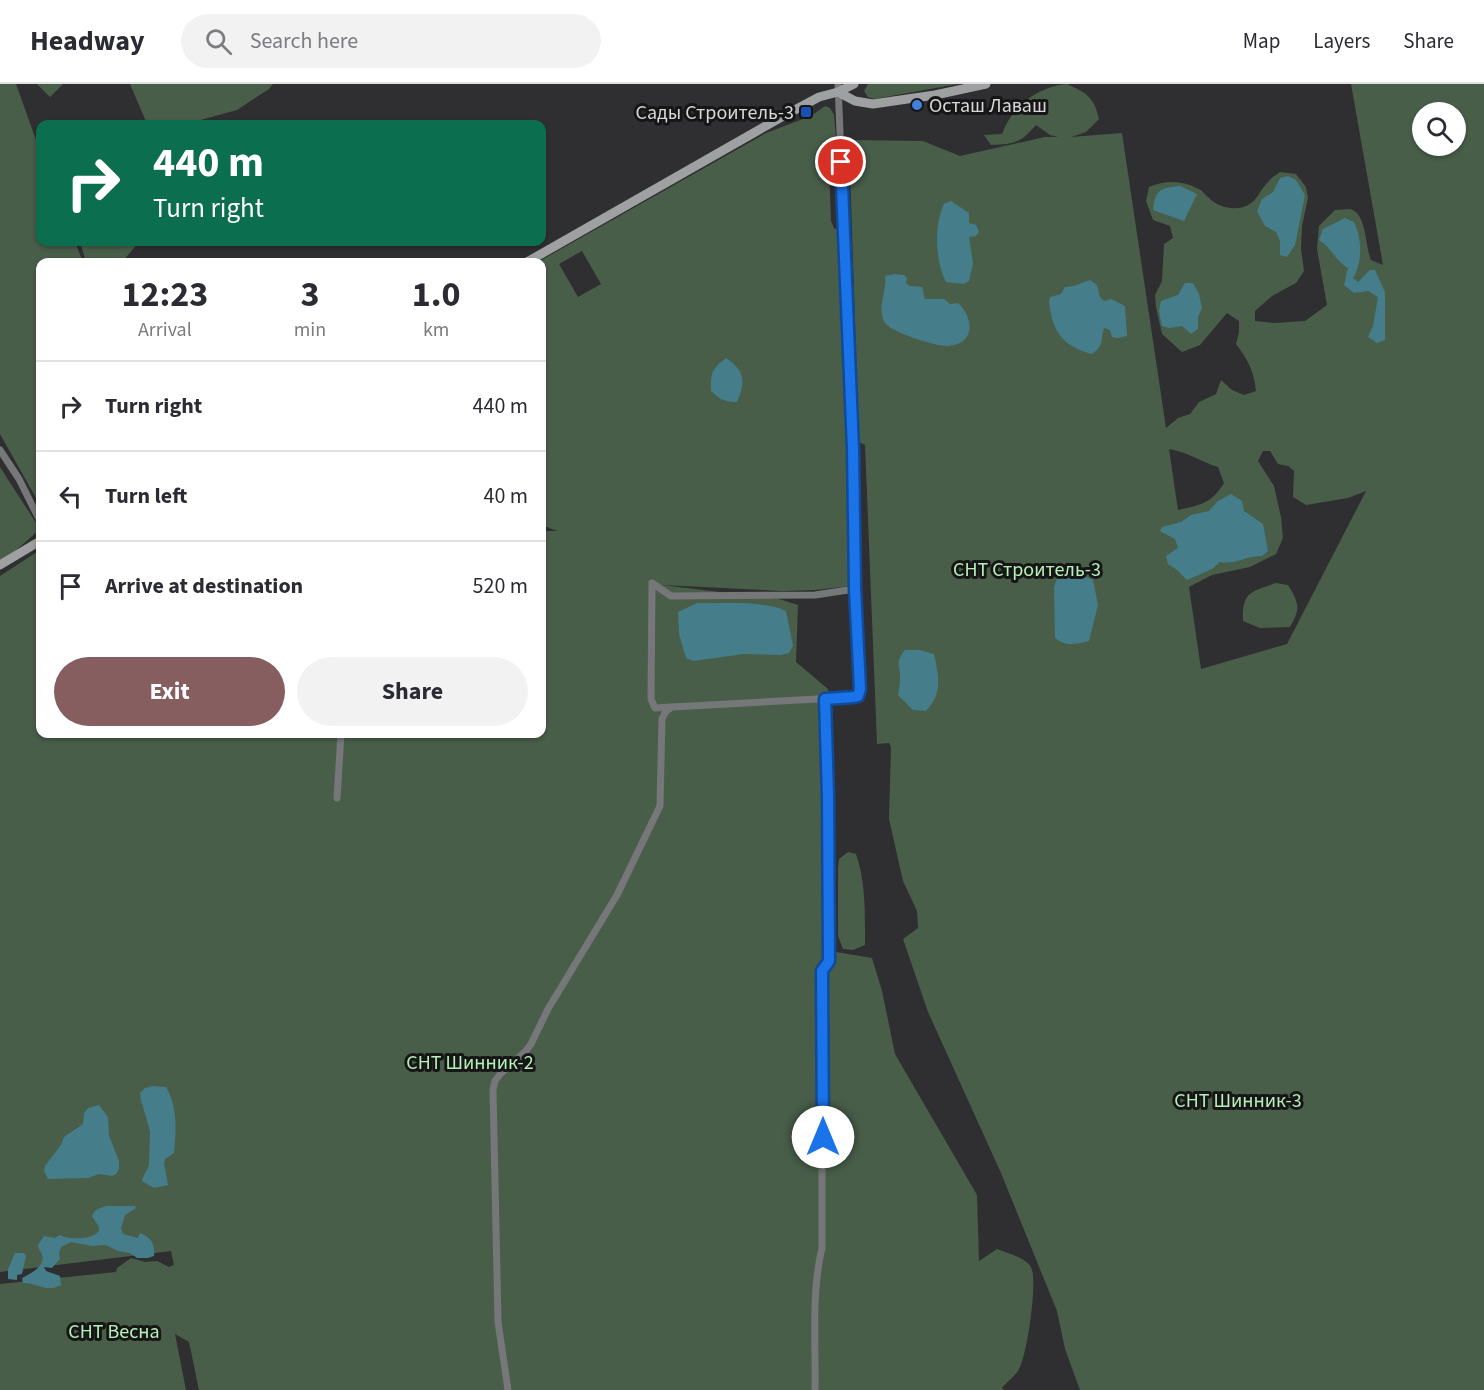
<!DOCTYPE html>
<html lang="en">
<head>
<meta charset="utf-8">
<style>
  body { margin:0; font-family:"Source Sans 3",sans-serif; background:#f2f2f3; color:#2b2b33; height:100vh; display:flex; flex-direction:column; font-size:22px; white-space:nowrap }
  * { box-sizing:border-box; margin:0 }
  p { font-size:20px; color:#7c7c81 }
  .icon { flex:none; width:33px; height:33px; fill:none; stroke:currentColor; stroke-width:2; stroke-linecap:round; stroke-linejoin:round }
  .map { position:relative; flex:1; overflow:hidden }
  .panel { position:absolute; left:36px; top:174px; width:510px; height:480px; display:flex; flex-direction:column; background:#fff; border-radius:12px; box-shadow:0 2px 4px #0004 }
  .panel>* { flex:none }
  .banner { position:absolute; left:36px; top:36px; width:510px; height:126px; border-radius:12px; box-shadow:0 2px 4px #0004; background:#0b6e4f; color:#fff; overflow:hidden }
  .fabs { position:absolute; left:1412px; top:18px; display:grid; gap:12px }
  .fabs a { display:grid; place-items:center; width:54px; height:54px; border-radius:50%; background:#fff; box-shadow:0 2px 4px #0004; font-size:30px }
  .pin { position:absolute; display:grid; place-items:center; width:51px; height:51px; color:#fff; margin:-26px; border:3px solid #fff; border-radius:50%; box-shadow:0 2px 6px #0007 }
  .me { position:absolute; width:66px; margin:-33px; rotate:0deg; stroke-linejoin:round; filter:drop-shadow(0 0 4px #0008) }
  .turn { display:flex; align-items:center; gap:21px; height:126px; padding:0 18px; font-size:27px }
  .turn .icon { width:78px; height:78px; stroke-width:2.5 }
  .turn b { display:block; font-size:42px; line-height:51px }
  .eta { display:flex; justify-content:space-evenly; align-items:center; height:102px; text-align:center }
  .eta b { font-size:36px; font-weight:700; line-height:42px }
  .button { display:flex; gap:12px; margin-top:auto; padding:12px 18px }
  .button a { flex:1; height:69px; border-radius:36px; background:#865e5f; color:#fff; font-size:24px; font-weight:700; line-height:69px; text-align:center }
  .button a+a { background:#f2f2f3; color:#2b2b33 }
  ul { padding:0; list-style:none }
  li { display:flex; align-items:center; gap:18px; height:90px; padding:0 18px; border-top:2px solid #e1e1e2 }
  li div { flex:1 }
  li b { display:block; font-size:22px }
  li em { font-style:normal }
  header { display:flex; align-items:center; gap:36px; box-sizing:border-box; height:84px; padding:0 30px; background:#fff; border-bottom:2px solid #e1e1e2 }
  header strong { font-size:28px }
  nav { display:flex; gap:33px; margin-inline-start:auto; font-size:21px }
  .search { width:420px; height:54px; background:#f2f2f3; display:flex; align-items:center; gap:15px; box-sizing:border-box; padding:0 21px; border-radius:33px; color:#7c7c81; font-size:22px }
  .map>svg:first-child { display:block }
  .green { fill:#485e49; fill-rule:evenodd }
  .water { fill:#457e8a }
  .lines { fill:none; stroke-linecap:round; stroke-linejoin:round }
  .street { stroke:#767778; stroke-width:7 }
  .secondary { stroke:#9ea0a1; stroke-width:9 }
  .route-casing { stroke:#114b97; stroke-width:15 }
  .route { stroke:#1a73e8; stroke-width:10 }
  .shop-dot { fill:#3f7fe0; stroke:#171617; stroke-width:2 }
  .transit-dot { fill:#1a4fb4; stroke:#171617; stroke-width:2 }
  .labels { text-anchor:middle; stroke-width:6; stroke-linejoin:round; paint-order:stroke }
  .poi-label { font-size:20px; fill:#d7d6d8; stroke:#171617; text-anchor:start }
  .park-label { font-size:20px; fill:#b6efb9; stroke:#171617 }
</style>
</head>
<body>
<header>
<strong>Headway</strong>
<div class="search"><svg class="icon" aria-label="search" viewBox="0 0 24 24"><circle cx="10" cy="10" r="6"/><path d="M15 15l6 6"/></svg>Search here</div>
<nav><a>Map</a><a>Layers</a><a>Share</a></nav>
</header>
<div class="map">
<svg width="1484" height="1306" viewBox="0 0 1484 1306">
  <rect width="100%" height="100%" fill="#2f2e30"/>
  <path class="green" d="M0,0H16L40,67V158H75L83,178H40V421L0,350Z
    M37,0H63L50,13Z
    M130,0H273L269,5L237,26L186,40H147Z
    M868,0H958L874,15L868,13L864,7Z
    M1067,0C1087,9 1094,13 1099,35L1086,48L1071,53L1122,49L1166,344L1178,334L1190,330L1199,318L1216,310L1221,296L1232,306L1244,311L1256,307C1254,287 1248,276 1236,260L1239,248V237L1227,229L1200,261L1182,268L1162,250L1156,223L1155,211L1162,197L1164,160L1173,154L1170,142L1153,136L1146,117L1149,103C1166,96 1182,96 1199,105C1203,107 1205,111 1209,114C1218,123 1236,128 1248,121C1258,116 1261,104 1269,97C1272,93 1276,91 1280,88L1296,90L1306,103L1308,114L1302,142L1301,165L1304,187L1296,199L1272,212L1255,227V237L1274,239L1305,237L1327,221L1317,165L1319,142L1335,126C1339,126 1345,125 1350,125C1367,129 1365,162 1371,176L1383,181L1351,0H1484V1306H1080L1065,1265L1057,1227L1001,1089L928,928L903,855L918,844L917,827L903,797L889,735L891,663L889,659L877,660L865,361L859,358L849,56L923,57L960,72L1045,53H1058L1050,51L1036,41C1021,59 1014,60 991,61L984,51L1002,50C1012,22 1037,3 1067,0ZM1422,28H1455V62H1422ZM1169,365C1188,368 1199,377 1218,383L1224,399C1211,420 1200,421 1178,426ZM1263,367H1270L1278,380L1288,382L1294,387L1293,413L1306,421L1348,414L1366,407L1287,560L1201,585L1189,503L1212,491L1250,483L1276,470L1283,454L1281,433L1274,402L1258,377Z
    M825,22L830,24L834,31L836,55L823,63L829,82L831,137L834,144L840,148L851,502L815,506L783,507L662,501L779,515L798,521L796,578L828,605L830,619L836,868L872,874L882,907L895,970L977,1111L979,1177L997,1165C1007,1169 1029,1174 1032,1186C1037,1201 1027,1274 1018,1287C1014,1293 1007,1298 1002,1304L1004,1306H199L189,1258L175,1250L186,1306H0V1200L116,1188L117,1184L131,1174L145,1178L157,1177L169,1183L174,1181L171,1167L0,1188V492L40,466V650H542V447H557L542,441V178H538L766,49L811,32ZM582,167L601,200L578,213L559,180Z
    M80,158H139L123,177L86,178Z
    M0,383L40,445L13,469L0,477Z
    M1276,499L1288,501C1299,519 1301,524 1290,543L1260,544L1243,537C1242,507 1251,508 1276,499Z
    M848,768L856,770C866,798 865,832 865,861L853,866L843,865L838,852V784L839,775Z"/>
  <path class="water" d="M1288,92L1296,96L1305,111L1295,161L1287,173L1280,171V157L1276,148L1265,142L1257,127L1262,115L1273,108L1280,94Z
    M1180,102L1197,110L1184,137L1153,126C1155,105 1161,104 1180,102Z
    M951,117L969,129V139L976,141L979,148L976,152L969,153L973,180L969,197L964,200L946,198C935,177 934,141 944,120Z
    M1345,134L1354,138C1362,155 1363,178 1353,194L1358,198L1370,186H1375L1385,208V256L1377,259L1368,253L1373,242L1378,213L1368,207L1354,209L1344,201L1348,184C1334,176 1333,165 1319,156L1323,145Z
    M895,190L904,191L907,194L906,199L910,202L922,203L925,215H944L950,220L958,219C975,235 975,261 947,262C936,262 888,248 884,237C877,222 887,208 885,192Z
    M1090,196L1097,201L1100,213L1104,217L1111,215L1125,222L1127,252L1118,254L1112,253L1110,246L1104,244C1100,256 1105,261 1092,270C1062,262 1052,247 1049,217L1050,213L1061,210L1065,203L1074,202Z
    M1185,199H1193L1199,210L1202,224L1198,233V245L1191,250L1182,242L1169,244L1162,242L1159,227L1161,217L1178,211Z
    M726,274C745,287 746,297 737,318C726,318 720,316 711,307C711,288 711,286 726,274Z
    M1231,410L1242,417L1244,427L1263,440L1268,467L1262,472C1246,472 1235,481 1220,478L1212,485L1187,496L1177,486L1168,480L1166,472L1178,464L1175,455L1160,447L1162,443L1181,438L1191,431L1209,427L1218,417Z
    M1080,490L1093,496L1098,521L1089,557C1077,560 1066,563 1055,554L1054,503L1057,495Z
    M697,519C723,520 761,516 786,527L793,562L789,569L781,571L744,570L693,577L686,574L679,550L678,528Z
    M905,566H919L934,570C939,594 943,608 926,627L913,626L898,611C899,606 900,601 900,595C901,581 894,580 905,566Z
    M153,1002L166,1003C178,1023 176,1047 174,1069L165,1075L164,1079L168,1101L154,1104L142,1097C143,1090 148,1087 149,1080L150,1047L141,1016L140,1009L145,1004Z
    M99,1021L108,1033L109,1052L119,1077V1085L116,1090L112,1092L99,1090L88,1094L48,1095L44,1087L45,1082L61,1061L64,1053L83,1040L84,1029L88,1024Z
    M107,1122H135L136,1124L125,1131L121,1144L123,1150L138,1154L140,1149C151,1153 155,1160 154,1172L148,1174H137L130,1169L118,1167L106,1161L92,1162L71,1158L61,1163L59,1169L60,1175L52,1184L44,1183L46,1187L60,1192L61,1201C46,1209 38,1199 23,1199L22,1194C30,1190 46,1182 42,1171C41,1167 38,1165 38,1161L44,1152L55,1154L60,1151C69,1156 92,1156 99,1147V1143L92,1132C95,1125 99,1124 107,1122Z
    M15,1169H24L26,1172L22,1190L17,1191V1196L8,1195V1185Z"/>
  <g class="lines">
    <path class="street" d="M0,366L19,395L40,437
      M671,623L655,624L651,615L652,499L671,512L815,511L855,505
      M337,714L341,650
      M508,1306L498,1238L493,1006L495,997L501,989L526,967L531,960L548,925L617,811L660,722L662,635L666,627L672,623L854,613L858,612L860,605L855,505L853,365L838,0
      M815,1306C816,1260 811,1209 822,1164V887L829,877L828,713L825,615"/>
    <path class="secondary" d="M838,8L855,17L873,20L935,11L986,0
      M527,178L778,35L819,13L838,8L854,0
      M0,481L40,457"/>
  </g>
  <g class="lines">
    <defs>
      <path id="route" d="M823,1053L822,887L829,877L828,712L825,615L854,613L858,612L860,605L855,505L853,365L841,78"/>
    </defs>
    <use href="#route" class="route-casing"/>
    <use href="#route" class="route"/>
  </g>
  <circle class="shop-dot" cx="917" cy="21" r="6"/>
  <rect class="transit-dot" x="800" y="22" width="12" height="12" rx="3"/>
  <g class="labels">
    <g class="poi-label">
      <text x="929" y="28">Осташ Лаваш</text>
      <text x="794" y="35" text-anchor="end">Сады Строитель-3</text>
    </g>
    <g class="park-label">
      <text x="1027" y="492">СНТ Строитель-3</text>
      <text x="470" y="985">СНТ Шинник-2</text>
      <text x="1238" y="1023">СНТ Шинник-3</text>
      <text x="114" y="1254">СНТ Весна</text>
    </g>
  </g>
</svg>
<div class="fabs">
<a><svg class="icon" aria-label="search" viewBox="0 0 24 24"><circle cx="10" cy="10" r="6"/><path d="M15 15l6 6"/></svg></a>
</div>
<div class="pin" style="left:841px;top:78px;background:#d93025"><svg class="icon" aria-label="arrive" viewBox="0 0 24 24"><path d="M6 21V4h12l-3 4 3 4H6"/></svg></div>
<svg class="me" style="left:823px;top:1053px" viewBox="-20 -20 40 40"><circle r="19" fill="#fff"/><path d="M0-13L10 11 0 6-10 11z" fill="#1a73e8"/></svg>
<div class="banner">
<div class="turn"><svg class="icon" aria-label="right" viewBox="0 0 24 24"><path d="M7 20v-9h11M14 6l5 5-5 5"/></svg><div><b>440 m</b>Turn right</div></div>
</div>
<section class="panel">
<div class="eta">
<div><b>12:23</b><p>Arrival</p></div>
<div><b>3</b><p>min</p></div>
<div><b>1.0</b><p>km</p></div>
</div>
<ul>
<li><svg class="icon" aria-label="right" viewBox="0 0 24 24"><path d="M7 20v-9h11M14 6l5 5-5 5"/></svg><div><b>Turn right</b></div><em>440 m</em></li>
<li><svg class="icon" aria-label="left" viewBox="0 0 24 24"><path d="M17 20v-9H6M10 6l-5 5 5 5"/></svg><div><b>Turn left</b></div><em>40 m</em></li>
<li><svg class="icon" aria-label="arrive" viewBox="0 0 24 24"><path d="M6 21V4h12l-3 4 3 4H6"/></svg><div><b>Arrive at destination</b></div><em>520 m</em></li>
</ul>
<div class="button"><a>Exit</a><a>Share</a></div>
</section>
</div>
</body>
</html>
